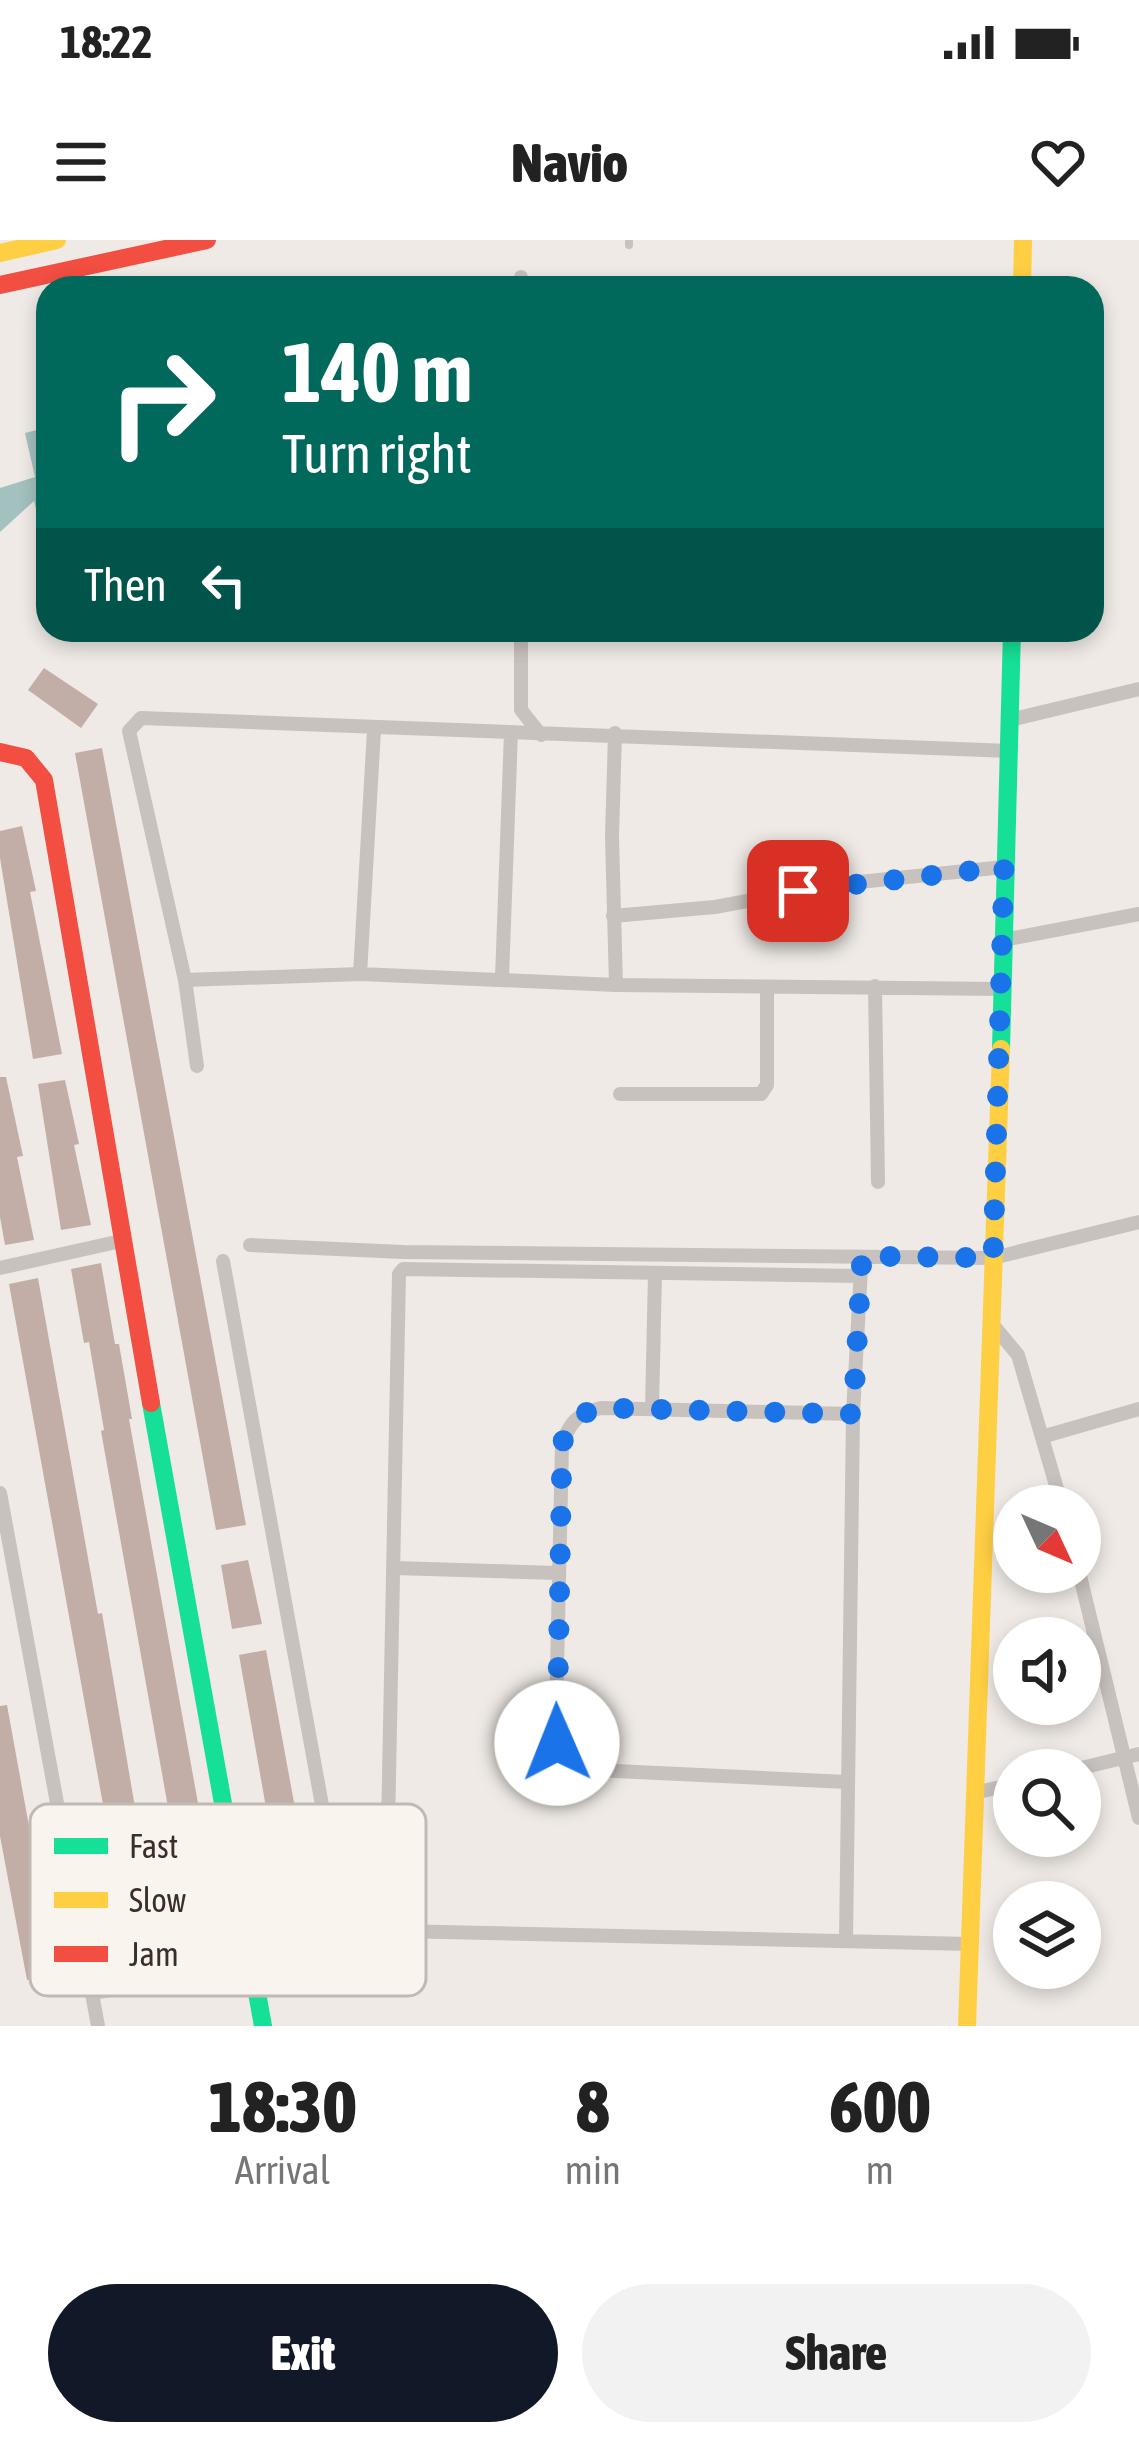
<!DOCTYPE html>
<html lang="en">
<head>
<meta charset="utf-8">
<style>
  body { margin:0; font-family:"Asap Condensed",sans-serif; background:#f2f2f2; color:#222; height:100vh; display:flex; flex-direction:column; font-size:45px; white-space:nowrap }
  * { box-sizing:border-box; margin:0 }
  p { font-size:39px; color:#767676 }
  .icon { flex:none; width:66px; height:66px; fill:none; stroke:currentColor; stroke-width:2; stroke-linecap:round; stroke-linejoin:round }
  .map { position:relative; height:1786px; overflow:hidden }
  .sheet { display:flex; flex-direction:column; background:#fff; flex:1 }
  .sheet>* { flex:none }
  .banner { position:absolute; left:36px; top:36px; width:1068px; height:366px; border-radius:36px; box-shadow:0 6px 18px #0003; background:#00695c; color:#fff; overflow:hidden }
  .needle { width:78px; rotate:134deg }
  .fabs { position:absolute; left:993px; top:1245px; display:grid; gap:24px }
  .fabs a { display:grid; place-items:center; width:108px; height:108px; border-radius:50%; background:#fff; box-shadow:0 6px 18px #0003; font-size:60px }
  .pin { position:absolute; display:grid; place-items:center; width:102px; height:102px; color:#fff; margin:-51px; border-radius:24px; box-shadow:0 6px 18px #0006 }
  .me { position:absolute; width:132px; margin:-66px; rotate:359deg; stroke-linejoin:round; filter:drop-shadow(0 0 9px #0008) }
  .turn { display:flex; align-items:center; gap:42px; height:252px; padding:0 48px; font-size:54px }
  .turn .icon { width:156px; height:156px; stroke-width:2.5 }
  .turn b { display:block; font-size:84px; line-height:102px }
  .then { display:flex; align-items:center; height:114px; padding:0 48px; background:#0003; gap:24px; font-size:45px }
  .eta { display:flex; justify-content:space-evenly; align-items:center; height:204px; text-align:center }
  .eta b { font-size:72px; font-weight:800; line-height:84px }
  .primary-button { display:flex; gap:24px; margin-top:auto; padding:24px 48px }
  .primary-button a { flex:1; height:138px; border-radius:72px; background:#111827; color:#fff; font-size:48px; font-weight:800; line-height:138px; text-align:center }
  .primary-button a+a { background:#f2f2f2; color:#222 }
  .status { display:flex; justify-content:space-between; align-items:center; height:84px; padding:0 60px; background:#fff; direction:ltr }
  .status svg { height:33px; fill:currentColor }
  header { display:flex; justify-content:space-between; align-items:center; height:156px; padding:0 48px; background:#fff; font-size:54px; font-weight:800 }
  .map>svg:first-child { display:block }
  .water { fill:#a2c1bf }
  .building { fill:#c2aea7 }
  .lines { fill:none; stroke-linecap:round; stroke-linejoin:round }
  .lane { stroke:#c8c2be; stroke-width:8 }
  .street { stroke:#c8c2be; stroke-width:14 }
  .fast { stroke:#16e098; stroke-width:18 }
  .slow { stroke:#ffcf43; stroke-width:18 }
  .jam { stroke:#f24e42; stroke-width:18 }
  .route { stroke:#1a73e8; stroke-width:21; stroke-dasharray:0 37.8 }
  .key { fill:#faf4ee; stroke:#c0b9b4; stroke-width:3 }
  .key-label { font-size:33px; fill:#3a2f2b }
</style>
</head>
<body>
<div class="status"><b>18:22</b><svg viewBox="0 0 49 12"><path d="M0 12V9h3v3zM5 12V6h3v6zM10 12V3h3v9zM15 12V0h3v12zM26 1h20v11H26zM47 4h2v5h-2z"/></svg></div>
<header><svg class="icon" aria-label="menu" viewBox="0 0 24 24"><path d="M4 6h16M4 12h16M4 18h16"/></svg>Navio<svg class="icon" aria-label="heart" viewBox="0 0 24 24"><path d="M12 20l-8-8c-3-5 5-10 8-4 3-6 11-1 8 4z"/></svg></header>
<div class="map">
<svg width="1139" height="1786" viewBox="0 0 1139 1786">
  <rect width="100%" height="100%" fill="#efeae5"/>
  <path class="water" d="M48,187V305H45L34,261L0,292V248L35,237L25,193Z"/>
  <path class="building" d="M44,428L98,464L81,488L28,450Z
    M102,508L246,1285L216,1290L75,513Z
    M22,586L36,651L30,652L62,814L33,819L0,618V591Z
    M0,837H6L23,916L17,917L34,1000L5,1005L0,977Z
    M65,840L79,904L74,905L91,985L61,990L38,844Z
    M101,1023L115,1104H119L132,1179H129L222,1697L192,1702L101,1191L104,1190L89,1102L84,1103L71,1029Z
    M38,1038L98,1374L102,1373L159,1709L130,1714L9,1044Z
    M248,1320L262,1384L232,1389L221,1325Z
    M266,1410L322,1715L293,1720L239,1415Z
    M7,1465L56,1735L27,1740L0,1596V1466Z"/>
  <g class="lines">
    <path class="lane" d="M629,0V5"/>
    <path class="street" d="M521,37V48
      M521,390V470L541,495
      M1010,480L1139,449
      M615,493L612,597L616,745
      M613,676L715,667L840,644L1004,627
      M1003,700L1139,674
      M360,734L374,490
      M502,738L511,492
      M185,740L360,734L616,745L1002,749
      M875,746L878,942
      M197,826L185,740L129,491L141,478L1010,511
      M620,854H761L767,845V747
      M250,1005L403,1012L993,1018L1139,982
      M223,1021L342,1675L353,1690L970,1704
      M0,1028L121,1001
      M993,1085L1018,1115L1062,1266
      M652,1169L655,1033
      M1045,1196L1139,1169
      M0,1253L98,1786
      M395,1328L558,1333
      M1079,1332L1139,1578
      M1073,1530L1139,1514
      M847,1542L573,1529C556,1515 557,1497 556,1476L562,1204C570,1182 578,1173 601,1168L853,1174
      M974,1553L1014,1544
      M386,1688L399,1034L403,1029L860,1036
      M846,1701L853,1174L861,1028
      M92,1753L252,1727"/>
    <path class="fast" d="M1001,809L1012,390
      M151,1163L263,1786"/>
    <path class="slow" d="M0,13L57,0
      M1022,48L1023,0
      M967,1786L1001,809"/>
    <path class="jam" d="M0,45L207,0
      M0,512L26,518L44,540L151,1163"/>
  </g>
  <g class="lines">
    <path class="route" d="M557,1503L562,1204C570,1182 578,1173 601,1168L853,1174L862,1016L993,1018L1004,627L798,651"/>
  </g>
  <rect x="30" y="1564" width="396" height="192" rx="18" class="key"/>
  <rect x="54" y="1598" width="54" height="16" fill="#16e098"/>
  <rect x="54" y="1652" width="54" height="16" fill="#ffcf43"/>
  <rect x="54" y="1706" width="54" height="16" fill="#f24e42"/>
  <g class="key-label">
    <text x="129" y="1618">Fast</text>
    <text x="129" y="1672">Slow</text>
    <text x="129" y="1726">Jam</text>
  </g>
</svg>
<div class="fabs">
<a><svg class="needle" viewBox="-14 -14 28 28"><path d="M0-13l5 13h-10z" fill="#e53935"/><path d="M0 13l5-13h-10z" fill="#767676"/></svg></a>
<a><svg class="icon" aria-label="sound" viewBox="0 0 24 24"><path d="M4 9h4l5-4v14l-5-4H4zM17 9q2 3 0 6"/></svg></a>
<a><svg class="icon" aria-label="search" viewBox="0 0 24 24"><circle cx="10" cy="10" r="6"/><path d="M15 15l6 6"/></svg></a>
<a><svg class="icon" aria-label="layers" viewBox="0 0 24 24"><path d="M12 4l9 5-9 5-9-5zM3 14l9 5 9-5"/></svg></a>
</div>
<div class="pin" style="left:798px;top:651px;background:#d93025"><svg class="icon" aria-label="arrive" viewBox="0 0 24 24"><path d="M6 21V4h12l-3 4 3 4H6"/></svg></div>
<svg class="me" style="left:557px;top:1503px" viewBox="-20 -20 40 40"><circle r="19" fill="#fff"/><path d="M0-13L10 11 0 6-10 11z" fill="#1a73e8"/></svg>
<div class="banner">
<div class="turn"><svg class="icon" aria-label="right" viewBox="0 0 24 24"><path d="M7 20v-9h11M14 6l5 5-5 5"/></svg><div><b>140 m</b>Turn right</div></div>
<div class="then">Then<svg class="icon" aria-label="left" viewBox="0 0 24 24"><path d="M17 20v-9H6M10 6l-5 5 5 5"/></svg></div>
</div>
</div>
<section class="sheet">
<div class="eta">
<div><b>18:30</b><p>Arrival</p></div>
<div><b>8</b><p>min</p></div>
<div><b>600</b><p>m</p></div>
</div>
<div class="primary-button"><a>Exit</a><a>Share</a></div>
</section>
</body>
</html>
